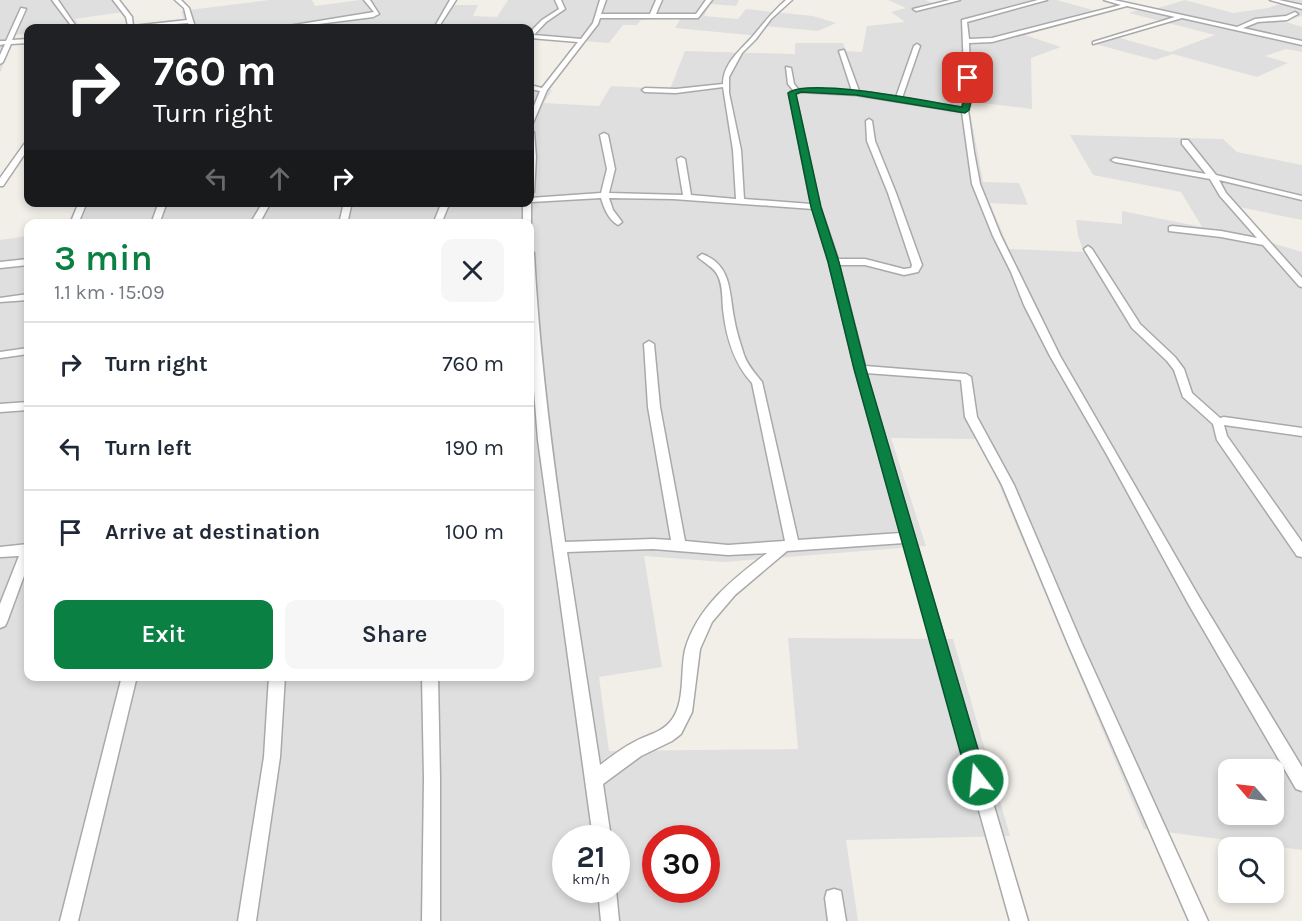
<!DOCTYPE html>
<html lang="en">
<head>
<meta charset="utf-8">
<style>
  body { margin:0; font-family:Karla,sans-serif; background:#f6f6f7; color:#1f2937; height:100vh; display:flex; flex-direction:column; font-size:22px; white-space:nowrap }
  * { box-sizing:border-box; margin:0 }
  p { font-size:20px; color:#747a83 }
  .icon { flex:none; width:33px; height:33px; fill:none; stroke:currentColor; stroke-width:2; stroke-linecap:round; stroke-linejoin:round }
  .map { position:relative; flex:1; overflow:hidden }
  .side { position:absolute; left:24px; top:219px; width:510px; height:462px; display:flex; flex-direction:column; background:#fff; border-radius:12px; box-shadow:0 3px 9px #0003 }
  .side>* { flex:none }
  .guide { position:absolute; left:24px; top:24px; width:510px; height:183px; border-radius:12px; box-shadow:0 3px 9px #0003; background:#202124; color:#fff; overflow:hidden }
  .needle { width:39px; rotate:298deg }
  .buttons { position:absolute; left:1218px; top:759px; display:grid; gap:12px }
  .buttons a { display:grid; place-items:center; width:66px; height:66px; border-radius:12px; background:#fff; box-shadow:0 3px 9px #0003; font-size:30px }
  .speed { position:absolute; left:552px; top:825px; display:flex; gap:12px; font-size:30px; font-weight:700; text-align:center }
  .speed>* { display:grid; place-content:center; width:78px; height:78px; border-radius:50%; background:#fff; box-shadow:0 3px 9px #0003; line-height:1 }
  .speed small { font-size:15px; font-weight:400 }
  .speed .limit { border:9px solid #d22; background:#fff; color:#111 }
  .pin { position:absolute; display:grid; place-items:center; width:51px; height:51px; color:#fff; margin:-26px; border-radius:12px; box-shadow:0 3px 9px #0006 }
  .me { position:absolute; width:66px; margin:-33px; rotate:344deg; stroke-linejoin:round; filter:drop-shadow(0 0 4px #0008) }
  .turn { display:flex; align-items:center; gap:21px; height:126px; padding:0 30px; font-size:27px }
  .turn .icon { width:78px; height:78px; stroke-width:2.5 }
  .turn b { display:block; font-size:42px; line-height:51px }
  .lanes { display:flex; align-items:center; height:57px; padding:0 30px; background:#0003; justify-content:center; gap:30px; direction:ltr }
  .lanes .off { opacity:.35 }
  .round { display:grid; place-items:center; flex:none; width:63px; height:63px; border-radius:12px; background:#f6f6f7 }
  .overview { display:flex; align-items:center; justify-content:space-between; height:102px; padding:0 30px }
  h1 { font-size:36px; font-weight:600; line-height:45px; color:#0b8043 }
  .cta { display:flex; gap:12px; margin-top:auto; padding:12px 30px }
  .cta a { flex:1; height:69px; border-radius:12px; background:#0b8043; color:#fff; font-size:24px; font-weight:600; line-height:69px; text-align:center }
  .cta a+a { background:#f6f6f7; color:#1f2937 }
  ul { padding:0; list-style:none }
  li { display:flex; align-items:center; gap:18px; height:84px; padding:0 30px; border-top:2px solid #e0e1e3 }
  li div { flex:1 }
  li b { display:block; font-size:22px }
  li em { font-style:normal }
  .map>svg:first-child { display:block }
  .residential { fill:#e0dfdf; fill-rule:evenodd }
  .lines { fill:none; stroke-linecap:round; stroke-linejoin:round }
  .minor-casing { stroke:#a9a9a9; stroke-width:3 }
  .minor { fill:#fff; fill-rule:evenodd }
  .route { fill:#0b8043; stroke:#07532c; stroke-width:1.5 }
</style>
</head>
<body>
<div class="map">
<svg width="1302" height="921" viewBox="0 0 1302 921">
  <rect width="100%" height="100%" fill="#f2efe9"/>
  <path class="residential" d="M0,0H120L130,11L75,19L80,27L28,28V33L16,35L0,73Z
    M269,0H312L315,6L360,0H456L454,5H478L473,16L497,17L508,0H739L736,6L710,4L704,16L738,19L746,9L813,16L836,23L818,31L764,26L759,36L675,28L681,18L641,20L637,25H623L609,43L532,37L530,40V28H187L181,11Z
    M888,0H925L933,3L949,0H1057L1103,13L1025,35L1061,47L1031,58L1032,109L973,102L970,112L983,182L1019,183L1028,205L990,203L1009,249L1084,252L1078,236L1076,220L1122,224V211L1202,227L1181,192L1093,175L1070,135L1223,139L1237,152L1302,165V220L1239,207L1268,242L1302,252V850L1144,829L980,439L891,438L926,546L724,562L644,556L662,667L599,677L609,751L798,749L788,638L953,639L1010,836L846,840L858,921H0V240L28,236V676H530V224L68,223L77,203L530,202V86L552,90L544,103L599,106L611,86L670,89L685,51L795,54V43H843L846,51L862,52L867,26L905,22L891,12L906,8ZM1228,770H1274V814H1228ZM566,838H616V890H566ZM656,838H706V890H656Z
    M1185,0L1233,13L1268,8L1280,4L1268,0H1302V16L1283,21L1302,27V52L1286,49L1265,56L1288,63L1257,77L1173,54L1155,60L1091,43L1113,36L1170,52L1215,35L1129,13L1147,7L1155,9Z"/>
  <g class="lines">
    <defs>
      <path id="minor" d="M52,0H58L77,28H73Z
        M113,0H119L132,17L133,26L187,20L184,8L175,0H181L189,8L195,27L190,28L188,23L126,28L128,26L126,17Z
        M364,0H370L379,14L373,17L287,28H276L374,12Z
        M450,0H456L438,28H434Z
        M555,0H561L565,9L546,22L534,35L581,39L593,23L600,0H606L601,14H650L656,0H662L656,14H696L706,0H712L698,18H600L598,24L547,90L533,123L530,125V116L540,91L530,89V85L542,88L578,42L530,38V32L542,20L559,9Z
        M786,0H792L771,19L756,39L742,53L729,77V93L741,150L744,199L811,204L789,93L793,90L788,84L786,67L791,68L794,84L798,89L852,91L839,51L844,50L859,91L896,97L914,46L917,44L920,46L902,98L962,108L967,89L964,71L962,20L1038,0H1047L967,22L969,39L992,38L1121,5L1104,0H1114L1237,27L1255,19L1286,16L1295,12L1298,14L1287,20L1258,22L1243,28L1302,41V45L1182,18L1093,44V42L1175,17L1127,6L992,42L969,43L970,71L973,89L968,110L974,152L980,184L1001,236L1060,356L1199,597L1302,767V791L1296,789L1189,605L1107,455L1050,356L1024,305L1011,272L993,236L972,184L962,112L856,95L801,92L795,94L820,207L838,259H865L904,269L911,268L912,265L888,193L867,141L866,121L869,119L872,121L875,141L896,193L922,265L918,272L904,275L865,265H839L865,366L966,374L971,377L977,417L1014,485L1082,644L1208,921H1189L1068,644L1002,485L965,417L961,380L866,373L1028,921H1010L904,543L787,551L735,595L712,622L700,649L692,712L681,734L672,741L641,756L603,784L611,838H593L538,440L530,340V250L534,253C539,350 551,446 565,542L653,539L671,540L648,407L644,344L649,341L654,344L660,407L685,541L728,545L785,541L752,383C733,362 726,336 723,309C722,298 723,286 718,276C714,267 704,263 698,257L702,254C732,265 729,292 734,318C736,330 740,343 744,355C748,366 755,373 762,382L798,540L901,533L855,369L829,262L813,209L673,199L609,198L613,210L622,222L618,225C608,219 604,208 601,198L531,202V224L530,226V224H523V202H530V198L601,193L607,169L600,135L604,133L608,135L615,169L609,193L683,195L677,159L681,157L685,159L691,195L736,199L733,150L723,87L676,93L645,92L642,90L645,88L676,89L723,84C723,63 741,50 753,36C764,23 773,11 786,0ZM653,549L728,555L767,553C733,579 697,607 685,650C680,672 686,704 670,722C661,733 646,735 634,742C622,748 611,757 600,765L567,552Z
        M950,0H960L916,11L913,9Z
        M1270,0H1279L1302,5V9Z
        M21,8L26,9L12,40L28,39V43L11,44L3,62L0,64V55L5,44L0,45V41H6Z
        M530,130L534,132L536,157L534,192L530,194Z
        M1182,140H1188L1216,175L1302,196V200L1219,180L1226,193L1302,278V287L1299,286L1263,245L1221,237L1169,231V227L1172,226L1221,231L1257,238L1220,196L1210,179L1115,162L1111,160L1115,158L1206,174L1182,144Z
        M25,143H28V149L3,186H0V178Z
        M79,202H87L78,224H70Z
        M159,202H167L159,224H151Z
        M263,202H271L259,224H250Z
        M344,202H352L347,224H339Z
        M442,202H450L441,224H433Z
        M1088,246L1092,249L1140,324L1175,357L1184,369L1192,393L1220,418L1224,417L1302,428V436L1224,425L1227,436L1302,542V557L1297,556L1217,440L1213,424L1183,397L1174,370L1167,361L1132,328L1084,249Z
        M28,259V265L0,268V262Z
        M28,294V300L0,302V298Z
        M28,348V354L0,358V352Z
        M28,402V410L0,412V404Z
        M28,544V565L7,622L5,626L0,628V604L19,556L0,557V547Z
        M122,676H137L78,921H60Z
        M269,676H285L280,757L256,921H238L264,757Z
        M422,676H438L440,779V921H422L424,779Z
        M834,889L841,891L846,921H828L825,898L827,891Z
        M598,890H616L619,921H601Z"/>
    </defs>
    <use href="#minor" class="minor-casing"/>
    <use href="#minor" class="minor"/>
  </g>
  <path class="route" d="M968,76L971,78L974,89L969,110L965,113L856,95L801,92L796,94L821,207L839,262L866,369L987,780L984,787L978,790L971,787L968,780L854,369L828,262L811,207L788,93C810,77 930,102 962,107L966,89L964,78Z"/>
</svg>
<div class="buttons">
<a><svg class="needle" viewBox="-14 -14 28 28"><path d="M0-13l5 13h-10z" fill="#e53935"/><path d="M0 13l5-13h-10z" fill="#747a83"/></svg></a>
<a><svg class="icon" aria-label="search" viewBox="0 0 24 24"><circle cx="10" cy="10" r="6"/><path d="M15 15l6 6"/></svg></a>
</div>
<div class="speed"><div>21<small>km/h</small></div><div class="limit">30</div></div>
<div class="pin" style="left:968px;top:78px;background:#d93025"><svg class="icon" aria-label="arrive" viewBox="0 0 24 24"><path d="M6 21V4h12l-3 4 3 4H6"/></svg></div>
<svg class="me" style="left:978px;top:780px" viewBox="-20 -20 40 40"><circle r="17" fill="#0b8043" stroke="#fff" stroke-width="3"/><path d="M0-11L8 9 0 5-8 9z" fill="#fff"/></svg>
<div class="guide">
<div class="turn"><svg class="icon" aria-label="right" viewBox="0 0 24 24"><path d="M7 20v-9h11M14 6l5 5-5 5"/></svg><div><b>760 m</b>Turn right</div></div>
<div class="lanes"><svg class="icon off" aria-label="left" viewBox="0 0 24 24"><path d="M17 20v-9H6M10 6l-5 5 5 5"/></svg><svg class="icon off" aria-label="ahead" viewBox="0 0 24 24"><path d="M12 20V5M6 11l6-6 6 6"/></svg><svg class="icon" aria-label="right" viewBox="0 0 24 24"><path d="M7 20v-9h11M14 6l5 5-5 5"/></svg></div>
</div>
<section class="side">
<div class="overview"><div><h1>3 min</h1><p>1.1 km · 15:09</p></div><a class="round"><svg class="icon" aria-label="close" viewBox="0 0 24 24"><path d="M6 6l12 12M18 6L6 18"/></svg></a></div>
<ul>
<li><svg class="icon" aria-label="right" viewBox="0 0 24 24"><path d="M7 20v-9h11M14 6l5 5-5 5"/></svg><div><b>Turn right</b></div><em>760 m</em></li>
<li><svg class="icon" aria-label="left" viewBox="0 0 24 24"><path d="M17 20v-9H6M10 6l-5 5 5 5"/></svg><div><b>Turn left</b></div><em>190 m</em></li>
<li><svg class="icon" aria-label="arrive" viewBox="0 0 24 24"><path d="M6 21V4h12l-3 4 3 4H6"/></svg><div><b>Arrive at destination</b></div><em>100 m</em></li>
</ul>
<div class="cta"><a>Exit</a><a>Share</a></div>
</section>
</div>
</body>
</html>
